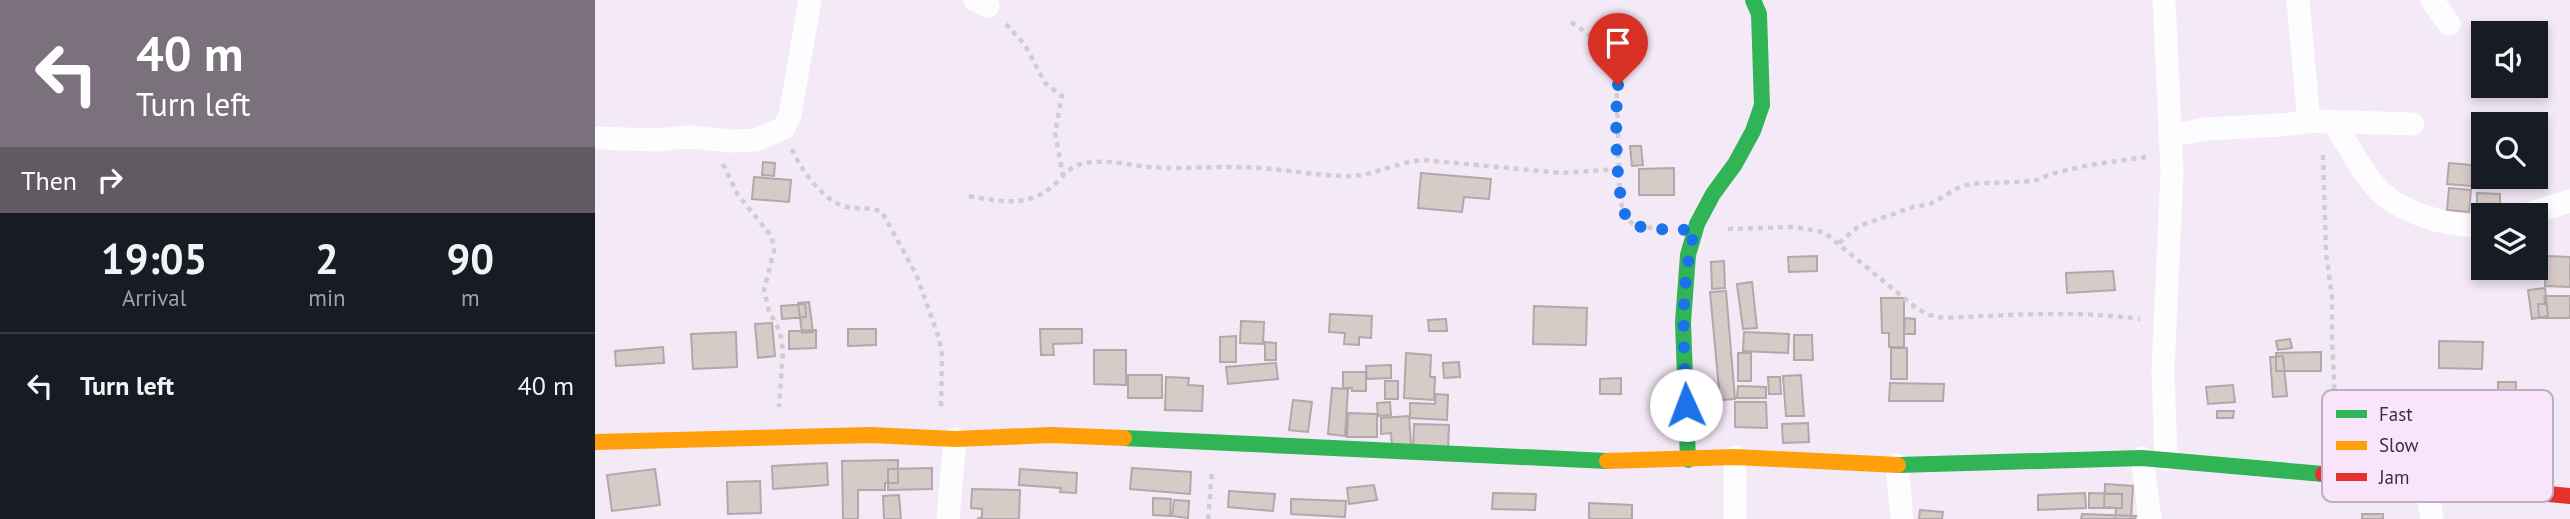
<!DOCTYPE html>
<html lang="en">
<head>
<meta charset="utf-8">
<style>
  body { margin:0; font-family:"PT Sans",sans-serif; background:#20242c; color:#f1f3f6; height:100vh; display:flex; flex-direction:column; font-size:26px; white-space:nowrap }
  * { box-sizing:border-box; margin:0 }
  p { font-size:23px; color:#9ea1a6 }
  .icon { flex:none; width:38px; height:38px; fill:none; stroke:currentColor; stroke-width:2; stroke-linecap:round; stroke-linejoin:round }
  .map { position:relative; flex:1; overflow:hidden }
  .sheet { display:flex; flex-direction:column; background:#171b24; width:595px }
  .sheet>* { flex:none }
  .guide { background:#7a717c; color:#fff; overflow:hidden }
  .fabs { position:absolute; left:1876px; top:21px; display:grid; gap:14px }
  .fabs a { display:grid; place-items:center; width:77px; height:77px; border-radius:0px; background:#171b24; box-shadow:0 4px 10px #0003; font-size:35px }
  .pin { position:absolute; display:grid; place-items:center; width:60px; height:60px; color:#fff; margin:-72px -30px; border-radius:50% 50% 50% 0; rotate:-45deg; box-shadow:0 0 7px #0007 }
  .pin .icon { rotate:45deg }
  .me { position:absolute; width:77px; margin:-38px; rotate:358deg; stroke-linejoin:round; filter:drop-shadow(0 0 5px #0008) }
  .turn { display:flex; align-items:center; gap:24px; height:147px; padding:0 21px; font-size:32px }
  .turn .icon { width:91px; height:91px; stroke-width:2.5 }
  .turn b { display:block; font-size:49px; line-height:60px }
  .then { display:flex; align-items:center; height:66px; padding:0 21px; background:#0003; gap:14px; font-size:26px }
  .eta { display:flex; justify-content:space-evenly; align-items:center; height:119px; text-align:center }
  .eta b { font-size:42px; font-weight:800; line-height:49px }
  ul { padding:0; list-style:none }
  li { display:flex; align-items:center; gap:21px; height:105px; padding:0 21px; border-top:2px solid #363941 }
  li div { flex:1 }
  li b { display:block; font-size:26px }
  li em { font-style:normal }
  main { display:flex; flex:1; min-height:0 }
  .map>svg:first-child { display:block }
  .building { fill:#d7cbc8; stroke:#b0a8aa; stroke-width:2 }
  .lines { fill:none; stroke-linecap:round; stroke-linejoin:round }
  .path { stroke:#d1ccd1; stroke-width:4.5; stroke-dasharray:5 5; stroke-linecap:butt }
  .street { stroke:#fdfcfe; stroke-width:23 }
  .fast { stroke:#30b455; stroke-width:16 }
  .slow { stroke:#ff9f0a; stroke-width:16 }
  .jam { stroke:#e5322d; stroke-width:16 }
  .route { stroke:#1a73e8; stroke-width:12; stroke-dasharray:0 21.6 }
  .key { fill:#f8e4fb; stroke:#bfaec1; stroke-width:2 }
  .key-label { font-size:19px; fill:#39313a }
</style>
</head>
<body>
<main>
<section class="sheet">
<div class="guide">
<div class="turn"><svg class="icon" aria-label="left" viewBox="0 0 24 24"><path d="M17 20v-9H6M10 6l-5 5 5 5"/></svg><div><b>40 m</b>Turn left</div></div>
<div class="then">Then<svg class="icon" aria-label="right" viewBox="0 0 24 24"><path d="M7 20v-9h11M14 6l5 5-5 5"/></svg></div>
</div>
<div class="eta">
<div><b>19:05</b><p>Arrival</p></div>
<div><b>2</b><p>min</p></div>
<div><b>90</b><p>m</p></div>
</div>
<ul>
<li><svg class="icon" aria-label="left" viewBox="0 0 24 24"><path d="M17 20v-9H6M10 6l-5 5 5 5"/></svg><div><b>Turn left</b></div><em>40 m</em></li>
</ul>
</section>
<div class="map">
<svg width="1975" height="519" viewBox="0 0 1975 519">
  <rect width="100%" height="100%" fill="#f4e9f6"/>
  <path class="building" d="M1035,146H1046L1048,165L1037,166Z
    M168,162L180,163L179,176L167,175Z
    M1854,163L1888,166V177H1903L1902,188L1852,184Z
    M1079,168V195H1044V169Z
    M826,173L896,179L894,199L869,197L867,212L823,208Z
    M159,177L196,180L194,202L157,199Z
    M1854,188L1876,190L1874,212L1852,210Z
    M1882,193L1905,194V211H1882Z
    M1222,256V271L1194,272L1193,257Z
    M1951,256L1975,257V287L1950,286Z
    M1129,261L1130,288L1117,289L1116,262Z
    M1518,271L1520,290L1472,293L1471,273Z
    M1157,282L1162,328L1148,329L1142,284Z
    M1950,288L1953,316L1937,319L1933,290Z
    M1131,291L1140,399L1125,400L1115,292Z
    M1949,296H1975V318H1944L1943,304H1950Z
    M1286,298H1309V347H1294V333H1287Z
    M214,302L218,332L207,333L203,303Z
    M210,304L211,317L187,319L186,306Z
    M939,306L992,308L991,345L938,344Z
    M735,314L777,316L776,338L764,337V345L749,344L750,333L734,332Z
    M1310,318L1320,319V334H1309Z
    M851,319L852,331H834L833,320Z
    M646,321L669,322L668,344L645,343Z
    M177,323L180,356L163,358L160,324Z
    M253,329H281V345L253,346Z
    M445,329H487V343L458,344L459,355H446Z
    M221,330V348L194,349V331Z
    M141,332L142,367L98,369L96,334Z
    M1149,332L1194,334L1193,353L1148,351Z
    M1199,335H1217L1218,360H1199Z
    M641,336V362H625V337Z
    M1695,339L1697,348L1683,350L1681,341Z
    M1844,341L1888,342L1887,369L1844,368Z
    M670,342L681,343V360H670Z
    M68,347L69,363L21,366L20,351Z
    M1296,348H1312V379H1296Z
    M499,350H531V385L499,384Z
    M1726,352V371H1681V353Z
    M811,353L836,355L835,377H840L839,400L809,398Z
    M1143,353H1156V381H1143Z
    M1688,356L1692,396L1678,397L1675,357Z
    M864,362L865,377L849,378L848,363Z
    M681,363L683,379L633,384L631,367Z
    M796,365V378L772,379L771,366Z
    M748,372H771V391H757V388H748Z
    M533,375H567V398H533Z
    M1206,375L1209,416H1191L1188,376Z
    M571,377L594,378L593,385L608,386L607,411L570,410Z
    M1173,377H1185L1186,394H1174Z
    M1026,378V394H1005V379Z
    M790,381H803V399H790Z
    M1903,382H1921L1919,461L1871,459L1872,395L1903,396Z
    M1295,383L1349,384L1348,401H1294Z
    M1638,385L1640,402L1613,404L1611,387Z
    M1143,386L1171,387V398H1142Z
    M737,388L753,389L750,436L733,434Z
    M841,394L853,395L852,420L815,418V403L840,404Z
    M698,400L717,402L713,432L694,430Z
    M795,402L796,415L783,416L782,403Z
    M1140,402H1171L1172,428L1140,427Z
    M1622,411H1639L1638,418H1622Z
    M753,413L782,414V437H752Z
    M814,416L816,445L797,446L796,433L786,434V418Z
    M1213,423L1214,442L1188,443L1187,424Z
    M819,424L854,425L853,450L818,449Z
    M303,460V483H290V490H263V519H248L247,461Z
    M232,463L233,485L178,489L177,466Z
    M337,468V489L293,490V469Z
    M537,468L596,472L595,494L535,489Z
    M60,469L65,505L17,511L12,475Z
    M425,469L482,473L481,493L465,492L466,488L424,485Z
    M165,481L166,513L133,514L132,482Z
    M1510,484L1538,486L1536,519H1520L1521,508L1509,507Z
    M779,485L782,500L754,504L752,488Z
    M377,489L425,490L424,519H382L387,517V509L376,508Z
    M634,491L680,494L678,511L633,507Z
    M898,493L941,494L940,510L897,509Z
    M1490,493L1491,508L1443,510V495Z
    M1494,493L1527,494V508H1494Z
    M304,495L306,519H289L288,496Z
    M558,498L576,499L575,516L558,515Z
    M696,499L751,501L750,517L696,514Z
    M579,500L594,501L593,518L577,516Z
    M994,503L1037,505V519H994Z
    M1325,510L1348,512L1347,519H1324Z
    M1487,514L1541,516L1540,519H1486Z
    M1767,514H1788V519H1767Z"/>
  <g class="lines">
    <path class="path" d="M976,22C996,36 1013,46 1021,71L1025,200C1035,232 1042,227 1072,228
      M411,24L430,45L450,83L467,96L460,133L468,175
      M197,149C206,170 226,198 248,206C261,210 274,206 287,212L321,274L344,338L347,354L346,408
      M1728,155L1731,252L1737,297V339L1742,446
      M128,164L143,195L177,237L179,251L169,290L174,311L185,332L188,350L184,407
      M374,196C406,202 434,208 460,184C469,175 476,165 490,163C511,159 533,165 554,167C591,170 629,165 666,168C693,170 720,175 746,176C776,178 800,162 829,160L966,173L1023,169
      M1133,229L1199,227L1229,232L1321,308L1334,315L1349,318C1417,315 1477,310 1545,319
      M1244,243L1264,226L1318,207L1335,204L1363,188L1375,184L1439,181L1456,174L1494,165L1551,157
      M613,519L617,471"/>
    <path class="street" d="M380,0L393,6
      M1569,0L1577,171L1568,371L1571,459
      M1703,0L1714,122
      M1837,0L1854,24
      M1738,122C1751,141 1762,163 1776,181C1798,211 1852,228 1888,225
      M1575,136L1611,129L1686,125L1721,121L1818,124
      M0,138L63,140L93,137L137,141L160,140L189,128L195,115L215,0
      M1929,215L1975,201
      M1140,457V519
      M1547,458L1555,519
      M1302,465L1307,519
      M1832,483L1837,519
      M353,519L360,439"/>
    <path class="fast" d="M529,438L1012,461
      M1093,460L1088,322L1093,255L1102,224L1118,194L1140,164L1158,131L1167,105L1164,14L1158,0
      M1303,465L1547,458L1728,474"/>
    <path class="slow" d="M0,442L276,435L360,439L456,435L529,438
      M1012,461L1140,457L1303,465"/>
    <path class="jam" d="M1728,474L1975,496"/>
  </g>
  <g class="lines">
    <path class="route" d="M1023,85C1020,107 1019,213 1036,223C1048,231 1084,229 1100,230C1084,287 1089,346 1091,405"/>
  </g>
  <rect x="1727" y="390" width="231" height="112" rx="10" class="key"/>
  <rect x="1741" y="410" width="31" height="8" fill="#30b455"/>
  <rect x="1741" y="441" width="31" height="9" fill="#ff9f0a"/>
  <rect x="1741" y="473" width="31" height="8" fill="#e5322d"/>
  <g class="key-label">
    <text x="1784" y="421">Fast</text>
    <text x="1784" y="452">Slow</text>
    <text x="1784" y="484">Jam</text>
  </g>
</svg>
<div class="fabs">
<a><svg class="icon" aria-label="sound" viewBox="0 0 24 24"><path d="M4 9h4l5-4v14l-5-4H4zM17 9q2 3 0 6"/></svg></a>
<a><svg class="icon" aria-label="search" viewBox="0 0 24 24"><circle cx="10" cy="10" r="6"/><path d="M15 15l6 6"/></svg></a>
<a><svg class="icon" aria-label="layers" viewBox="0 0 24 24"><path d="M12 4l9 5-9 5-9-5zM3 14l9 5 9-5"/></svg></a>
</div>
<div class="pin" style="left:1023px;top:85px;background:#d93025"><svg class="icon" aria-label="arrive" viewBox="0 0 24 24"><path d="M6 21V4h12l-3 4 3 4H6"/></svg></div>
<svg class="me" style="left:1091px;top:405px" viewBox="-20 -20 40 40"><circle r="19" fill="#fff"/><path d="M0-13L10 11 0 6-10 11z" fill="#1a73e8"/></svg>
</div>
</main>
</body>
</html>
